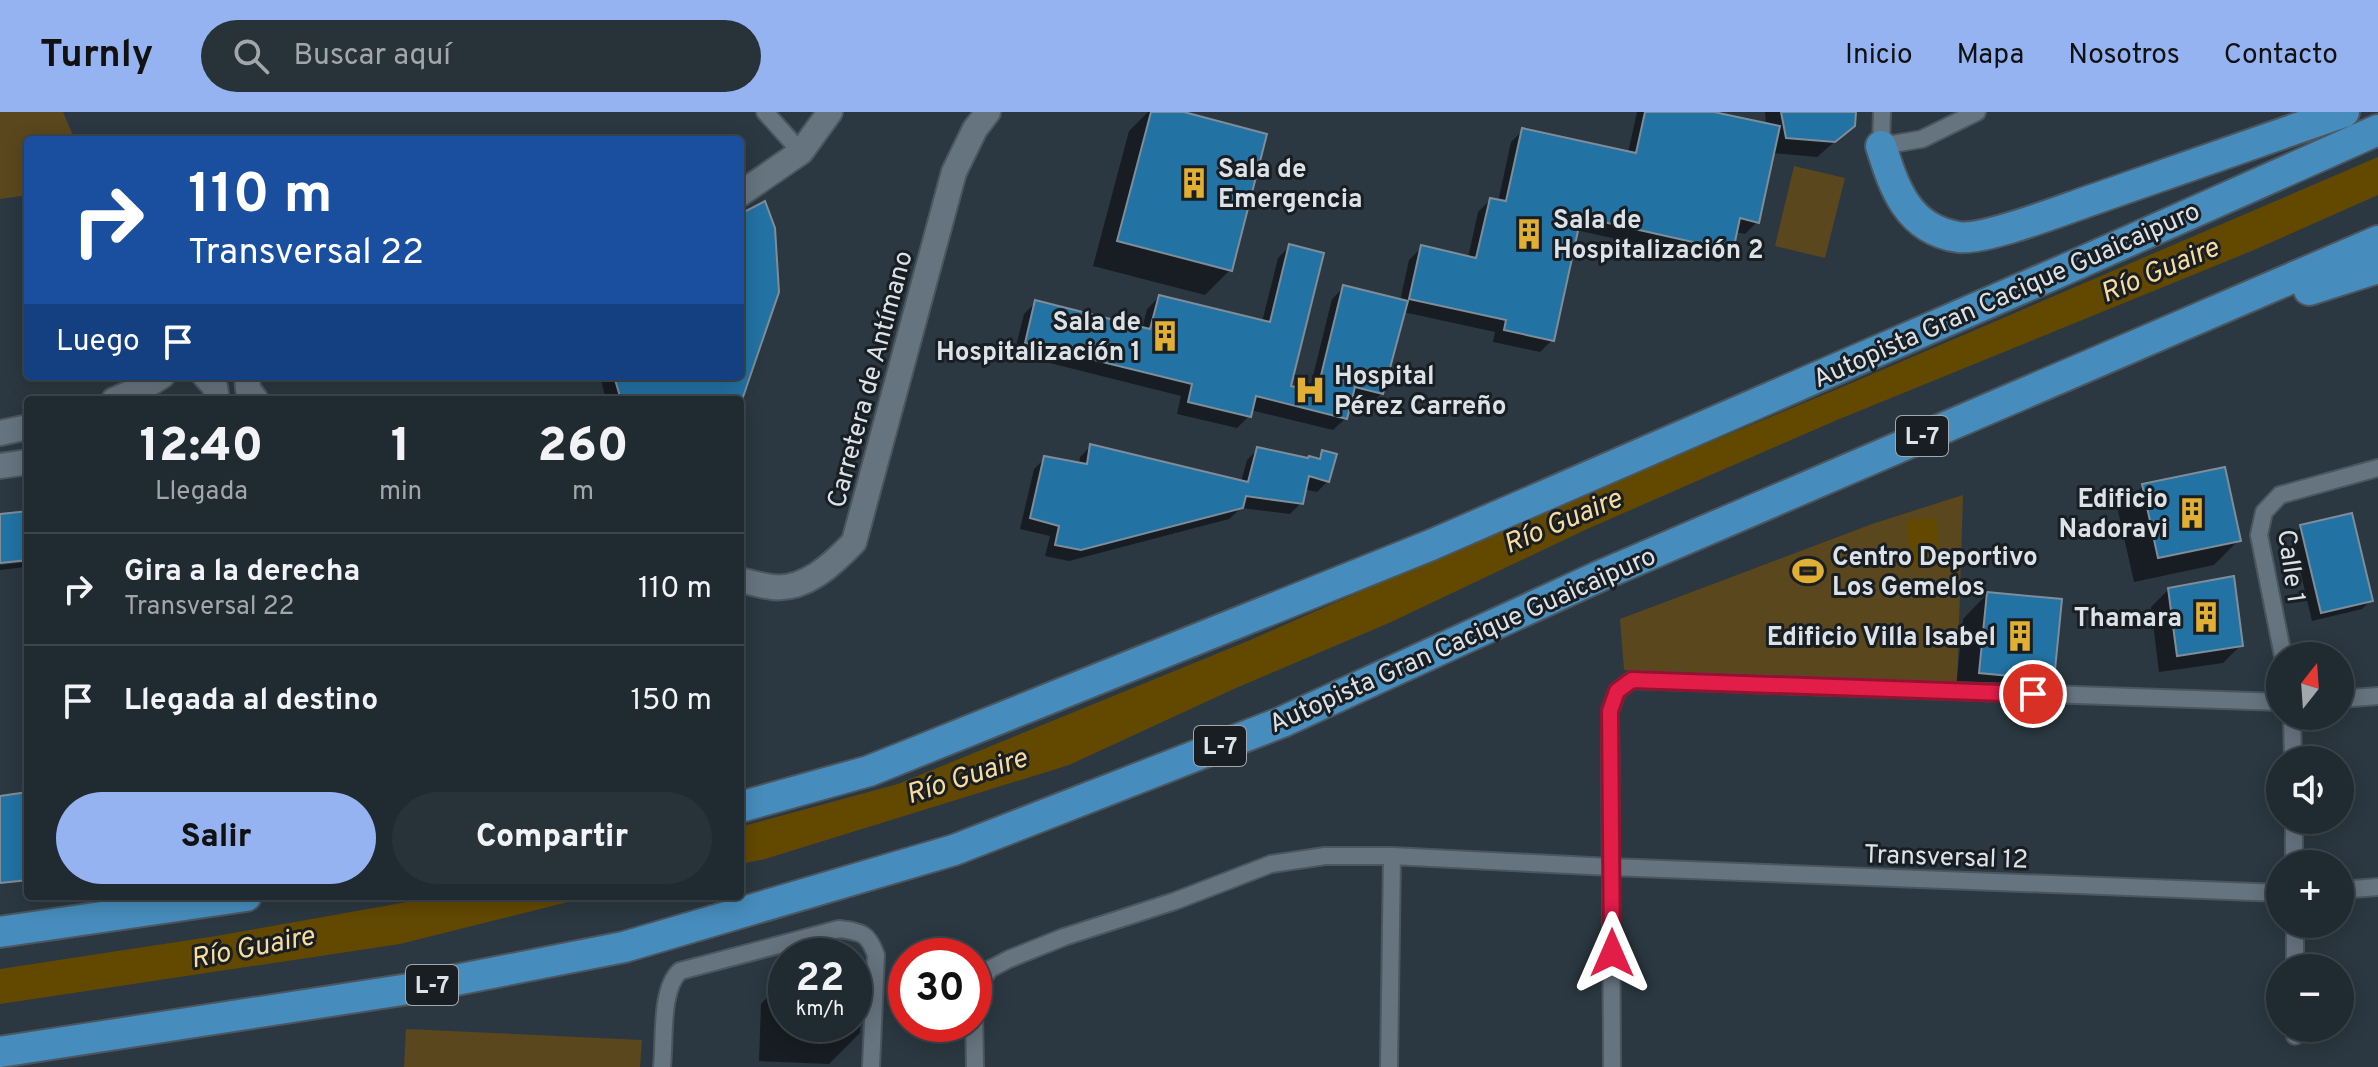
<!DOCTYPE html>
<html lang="es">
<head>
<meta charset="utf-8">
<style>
  body { margin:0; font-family:Overpass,sans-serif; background:#283239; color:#f1f3f6; height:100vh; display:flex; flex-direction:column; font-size:30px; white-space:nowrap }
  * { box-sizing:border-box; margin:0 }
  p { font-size:26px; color:#a2a7ab }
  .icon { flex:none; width:44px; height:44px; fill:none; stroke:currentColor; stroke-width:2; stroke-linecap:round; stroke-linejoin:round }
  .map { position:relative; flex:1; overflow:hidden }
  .panel { position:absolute; left:24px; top:284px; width:720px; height:504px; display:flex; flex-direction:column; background:#202a31; border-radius:8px; box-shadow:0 4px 20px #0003,0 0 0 2px #3d464d }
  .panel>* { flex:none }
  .hud { position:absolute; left:24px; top:24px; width:720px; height:244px; border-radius:8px; box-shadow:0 4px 20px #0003,0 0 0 2px #3d464d; background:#1a4fa0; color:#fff; overflow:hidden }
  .needle { width:52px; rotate:17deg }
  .controls { position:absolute; left:2266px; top:530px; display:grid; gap:16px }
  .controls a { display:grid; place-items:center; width:88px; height:88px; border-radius:50%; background:#202a31; box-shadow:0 4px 20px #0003,0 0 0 2px #3d464d; font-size:40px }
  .speed { position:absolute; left:768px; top:826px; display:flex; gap:16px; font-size:40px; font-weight:700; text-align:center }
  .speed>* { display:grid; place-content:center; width:104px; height:104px; border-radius:50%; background:#202a31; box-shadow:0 4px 20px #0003,0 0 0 2px #3d464d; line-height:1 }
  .speed small { font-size:20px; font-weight:400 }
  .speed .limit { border:12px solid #d22; background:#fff; color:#111 }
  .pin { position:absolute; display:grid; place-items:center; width:68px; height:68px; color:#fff; margin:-34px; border:4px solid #fff; border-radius:50%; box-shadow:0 2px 8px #0007 }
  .me { position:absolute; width:88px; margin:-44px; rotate:0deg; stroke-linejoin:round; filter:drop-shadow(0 0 6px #0008) }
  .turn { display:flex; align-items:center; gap:28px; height:168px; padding:0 32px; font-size:36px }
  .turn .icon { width:104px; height:104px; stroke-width:2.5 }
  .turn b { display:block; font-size:56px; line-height:68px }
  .then { display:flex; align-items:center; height:76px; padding:0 32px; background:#0003; gap:16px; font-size:30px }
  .eta { display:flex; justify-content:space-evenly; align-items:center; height:136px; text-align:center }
  .eta b { font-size:48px; font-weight:800; line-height:56px }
  .primary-button { display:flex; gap:16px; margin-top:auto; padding:16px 32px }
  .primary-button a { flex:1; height:92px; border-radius:48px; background:#95b2f1; color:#111; font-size:32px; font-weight:800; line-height:92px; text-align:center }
  .primary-button a+a { background:#283239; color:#f1f3f6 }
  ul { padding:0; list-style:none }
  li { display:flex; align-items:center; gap:24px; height:112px; padding:0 32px; border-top:2px solid #3d464d }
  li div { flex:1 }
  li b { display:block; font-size:30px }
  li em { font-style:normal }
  header { display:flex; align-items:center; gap:48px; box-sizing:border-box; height:112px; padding:0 40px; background:#95b2f1; color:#111 }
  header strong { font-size:38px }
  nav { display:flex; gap:44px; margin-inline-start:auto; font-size:28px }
  .search { width:560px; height:72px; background:#283239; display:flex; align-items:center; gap:20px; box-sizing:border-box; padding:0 28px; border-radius:44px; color:#a2a7ab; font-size:30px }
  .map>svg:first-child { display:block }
  .green { fill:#5a471d }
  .water { fill:#634900 }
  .shadow { fill:#0007 }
  .building { fill:#2272a3; stroke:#7e8d98; stroke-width:2 }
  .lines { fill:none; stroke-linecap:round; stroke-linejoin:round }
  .street-casing { stroke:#4b565e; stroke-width:20 }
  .secondary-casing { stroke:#4b565e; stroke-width:28 }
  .highway-casing { stroke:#4b565e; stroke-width:34 }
  .street { stroke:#66747f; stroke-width:16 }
  .secondary { stroke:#66747f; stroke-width:24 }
  .highway { stroke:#468cbc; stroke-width:30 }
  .route-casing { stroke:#92132f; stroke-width:20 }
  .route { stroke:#e11d48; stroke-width:14 }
  .labels { text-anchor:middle; stroke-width:6; stroke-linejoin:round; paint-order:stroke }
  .shield { fill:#191e23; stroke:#a1a8ae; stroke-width:2 }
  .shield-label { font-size:24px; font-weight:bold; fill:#dbe3e9 }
  .poi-label { font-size:26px; font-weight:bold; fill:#dbe3e9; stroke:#191e23; text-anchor:start }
  .street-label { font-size:26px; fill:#dbe3e9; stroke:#191e23 }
  .water-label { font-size:28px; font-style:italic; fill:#f7db9f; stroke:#191e23 }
</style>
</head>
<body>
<header>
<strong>Turnly</strong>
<div class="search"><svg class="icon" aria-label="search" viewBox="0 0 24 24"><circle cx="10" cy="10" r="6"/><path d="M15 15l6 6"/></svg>Buscar aquí</div>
<nav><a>Inicio</a><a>Mapa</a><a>Nosotros</a><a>Contacto</a></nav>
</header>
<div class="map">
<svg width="2378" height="955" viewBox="0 0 2378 955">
  <rect width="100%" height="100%" fill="#2b3841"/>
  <path class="green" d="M0,0H63L75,28H28V83L0,87Z
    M1794,54L1845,66L1825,146L1775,134Z
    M1963,383L1957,575L1624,558L1620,507L1872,412Z
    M406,917L642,928L640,955H404Z"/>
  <path class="water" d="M2378,45V83L2254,138L1837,308L1587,417L1389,511L1236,576L1069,653L765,747L740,752V715L898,672L1248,529L1530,405L1847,273Z
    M1936,406L1940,453L1911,456L1907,408Z
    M441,784H592L400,832L0,892V857L216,824Z"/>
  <path class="shadow" d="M1148,0H1176L1265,23L1230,158L1205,183L1093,154L1129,19Z
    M1637,0H1705L1766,13L1765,0H1853V14L1817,45L1772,41L1757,110L1745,122L1735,120L1731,138L1719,150L1576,118L1552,228L1540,240L1493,230L1495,220L1403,200L1382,281L1369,293L1350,288L1346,306L1333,318L1250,298L1249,304L1237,316L1177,302L1181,284L1014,242L1024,202L1036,190L1142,217L1147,197L1159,185L1262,210L1278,146L1290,134L1289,275L1309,280L1332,187L1344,175L1400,189L1409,148L1421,136L1468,146L1478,100L1490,88L1498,90L1511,30L1523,18L1628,41Z
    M764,92L740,288H606L600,264H740V105Z
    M1091,334L1241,370L1247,348L1258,337L1315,348L1323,340L1328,369L1317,380L1304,377L1301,391L1290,402L1241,396L1229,407L1069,449L1045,444L1050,424L1020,417L1034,357L1045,346L1079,353L1080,345Z
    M2143,374L2239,428L2214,453L2134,470L2118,399Z
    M28,401V453L25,455L0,458V453L27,450V446L0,449V404Z
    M2301,415L2371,488L2362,497L2312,509L2292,424Z
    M2169,477L2241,533L2223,551L2159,560L2151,495Z
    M1987,482L2052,567L2027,592L1955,585L1963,507Z
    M854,863H862L860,921L829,952L759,949L761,892L786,866V912H854Z"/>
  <path class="building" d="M1151,0H1184L1267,22L1232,159L1117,129Z
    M1645,0H1714L1780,14L1759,111L1740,106L1733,139L1581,105L1554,229L1504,218L1506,208L1409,187L1421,133L1476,146L1490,86L1506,89L1522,16L1636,41Z
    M1781,0H1856L1855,14L1835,30L1786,26Z
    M765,89L775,116L779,180L742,288H621L614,264H740V102Z
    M1289,132L1324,141L1291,274L1317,280L1343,173L1408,189L1383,282L1355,275L1347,307L1256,284L1251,305L1188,290L1192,272L1025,231L1035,188L1150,217L1159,183L1270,210Z
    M1090,332L1248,370L1257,335L1308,346L1309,344L1320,347L1322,338L1337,342L1329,370L1309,364L1303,392L1246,384L1243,396L1081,438L1055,433L1059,414L1030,406L1044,344L1087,352Z
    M2225,355L2241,429L2158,446L2142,372Z
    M28,399V448L0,451V402Z
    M2352,401L2373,489L2321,501L2300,413Z
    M2234,464L2243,534L2177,544L2168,476Z
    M1987,480L2062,487L2054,568L1979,561Z
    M28,680V768L0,771V684Z"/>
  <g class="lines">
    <defs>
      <path id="street" d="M765,0L801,40
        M1882,0L1881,34L1922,27L1977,0
        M2283,544L2259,423L2264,400L2280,383L2378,356
        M2340,587L2378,584
        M2292,604L2293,648
        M2294,708V752
        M2340,778L2378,775
        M2295,812V856
        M974,893L977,874L990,857L1009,847L1064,825L1175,789L1271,752L1325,744H1392L1611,755L2280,781
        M974,899L975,955
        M2295,916V924
        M662,955C665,927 660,877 680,859L839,817C862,820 868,821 876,843L871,955
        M1389,955L1392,744
        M1612,955L1610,599L1617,579L1632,568L2280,590"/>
      <path id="secondary" d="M740,82L801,40L830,0
        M205,264L215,275L217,288
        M247,264L248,277L256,288
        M114,288L146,274L162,264
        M0,321L28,315
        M0,354L28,350
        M740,468C750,470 761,474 772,475C805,479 833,452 854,430L954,60L975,17L988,0"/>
      <path id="highway" d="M1881,34C1894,75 1907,117 1958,125C1983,129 2060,99 2086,90C2172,60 2258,30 2344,0
        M2309,178L2378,156
        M740,695L869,659L1431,433L2066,157L2378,18
        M0,820L246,784
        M0,940L415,876L624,835L954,738L1282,610L1602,463L2378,129"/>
    </defs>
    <use href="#street" class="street-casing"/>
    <use href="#secondary" class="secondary-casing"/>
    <use href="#highway" class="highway-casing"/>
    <use href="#street" class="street"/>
    <use href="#secondary" class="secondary"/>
    <use href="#highway" class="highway"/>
  </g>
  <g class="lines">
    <defs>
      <path id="route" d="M1612,841L1610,599L1617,579L1632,568L2033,582"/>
    </defs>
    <use href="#route" class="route-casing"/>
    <use href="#route" class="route"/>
  </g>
  <defs>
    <symbol id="building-bare" viewBox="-9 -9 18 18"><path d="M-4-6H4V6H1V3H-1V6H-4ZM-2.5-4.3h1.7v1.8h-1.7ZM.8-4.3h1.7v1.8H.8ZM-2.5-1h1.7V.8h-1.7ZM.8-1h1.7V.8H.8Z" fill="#e1af34" stroke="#191e23" stroke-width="2.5" paint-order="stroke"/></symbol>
    <symbol id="hospital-bare" viewBox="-9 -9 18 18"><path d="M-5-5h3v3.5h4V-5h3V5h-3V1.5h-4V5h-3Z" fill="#e1af34" stroke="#191e23" stroke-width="2.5" paint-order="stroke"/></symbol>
    <symbol id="stadium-bare" viewBox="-9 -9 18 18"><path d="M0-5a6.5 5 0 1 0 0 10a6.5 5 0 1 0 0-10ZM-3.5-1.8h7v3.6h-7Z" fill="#e1af34" stroke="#191e23" stroke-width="2.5" paint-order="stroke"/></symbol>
  </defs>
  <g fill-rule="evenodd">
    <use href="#building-bare" x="1172" y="49" width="44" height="44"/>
    <use href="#building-bare" x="1507" y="100" width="44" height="44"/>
    <use href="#building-bare" x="1143" y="202" width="44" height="44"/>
    <use href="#hospital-bare" x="1288" y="256" width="44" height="44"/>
    <use href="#building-bare" x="2170" y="379" width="44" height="44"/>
    <use href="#stadium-bare" x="1786" y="437" width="44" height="44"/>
    <use href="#building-bare" x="2184" y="483" width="44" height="44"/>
    <use href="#building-bare" x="1998" y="502" width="44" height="44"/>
  </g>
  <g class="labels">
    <g class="shield">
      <rect x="1896" y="304" width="52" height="40" rx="6"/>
      <rect x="1194" y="614" width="52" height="40" rx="6"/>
      <rect x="406" y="853" width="52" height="40" rx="6"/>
    </g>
    <g class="shield-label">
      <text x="1922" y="332">L-7</text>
      <text x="1220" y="642">L-7</text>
      <text x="432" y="881">L-7</text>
    </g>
    <g class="poi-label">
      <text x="1218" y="65">Sala de<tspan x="1218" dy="30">Emergencia</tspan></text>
      <text x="1553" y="116">Sala de<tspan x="1553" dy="30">Hospitalización 2</tspan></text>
      <text x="1141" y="218" text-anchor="end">Sala de<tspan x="1141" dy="30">Hospitalización 1</tspan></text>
      <text x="1334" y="272">Hospital<tspan x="1334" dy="30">Pérez Carreño</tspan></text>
      <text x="2168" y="395" text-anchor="end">Edificio<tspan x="2168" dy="30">Nadoravi</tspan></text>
      <text x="1832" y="453">Centro Deportivo<tspan x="1832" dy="30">Los Gemelos</tspan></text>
      <text x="2182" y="514" text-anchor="end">Thamara</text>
      <text x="1996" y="533" text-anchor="end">Edificio Villa Isabel</text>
    </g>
    <g class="street-label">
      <text transform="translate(2006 182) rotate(-24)" y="9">Autopista Gran Cacique Guaicaipuro</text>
      <text transform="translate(869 267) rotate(-75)" y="9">Carretera de Antímano</text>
      <text transform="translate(2292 454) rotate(82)" y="9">Calle 1</text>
      <text transform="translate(1462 527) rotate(-24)" y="9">Autopista Gran Cacique Guaicaipuro</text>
      <text transform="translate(1946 744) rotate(2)" y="9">Transversal 12</text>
    </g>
    <g class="water-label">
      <text transform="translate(2159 157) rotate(-23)" y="10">Río Guaire</text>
      <text transform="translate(1562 408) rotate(-23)" y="10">Río Guaire</text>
      <text transform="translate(966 663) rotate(-18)" y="10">Río Guaire</text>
      <text transform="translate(252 834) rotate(-11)" y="10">Río Guaire</text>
    </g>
  </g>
</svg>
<div class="controls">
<a><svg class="needle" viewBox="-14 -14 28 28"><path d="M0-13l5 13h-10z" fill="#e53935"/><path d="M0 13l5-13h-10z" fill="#a2a7ab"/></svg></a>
<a><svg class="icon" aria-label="sound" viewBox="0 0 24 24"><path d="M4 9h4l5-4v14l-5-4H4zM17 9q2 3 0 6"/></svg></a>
<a>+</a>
<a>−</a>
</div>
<div class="speed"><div>22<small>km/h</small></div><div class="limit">30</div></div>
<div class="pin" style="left:2033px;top:582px;background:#d93025"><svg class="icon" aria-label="arrive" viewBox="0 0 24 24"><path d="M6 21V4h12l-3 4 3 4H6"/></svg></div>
<svg class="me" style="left:1612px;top:841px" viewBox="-20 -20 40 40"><path d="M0-17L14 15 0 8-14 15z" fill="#e11d48" stroke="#fff" stroke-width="4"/></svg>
<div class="hud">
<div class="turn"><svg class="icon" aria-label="right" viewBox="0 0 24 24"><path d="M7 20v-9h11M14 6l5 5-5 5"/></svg><div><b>110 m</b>Transversal 22</div></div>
<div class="then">Luego<svg class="icon" aria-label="arrive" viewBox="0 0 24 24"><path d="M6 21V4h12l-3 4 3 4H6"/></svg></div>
</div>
<section class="panel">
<div class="eta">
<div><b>12:40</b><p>Llegada</p></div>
<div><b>1</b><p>min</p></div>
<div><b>260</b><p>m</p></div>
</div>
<ul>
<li><svg class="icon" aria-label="right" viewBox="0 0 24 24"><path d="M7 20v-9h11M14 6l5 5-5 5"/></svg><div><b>Gira a la derecha</b><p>Transversal 22</p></div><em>110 m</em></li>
<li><svg class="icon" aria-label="arrive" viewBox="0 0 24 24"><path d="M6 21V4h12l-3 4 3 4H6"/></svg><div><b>Llegada al destino</b></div><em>150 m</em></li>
</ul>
<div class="primary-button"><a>Salir</a><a>Compartir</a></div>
</section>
</div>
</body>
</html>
